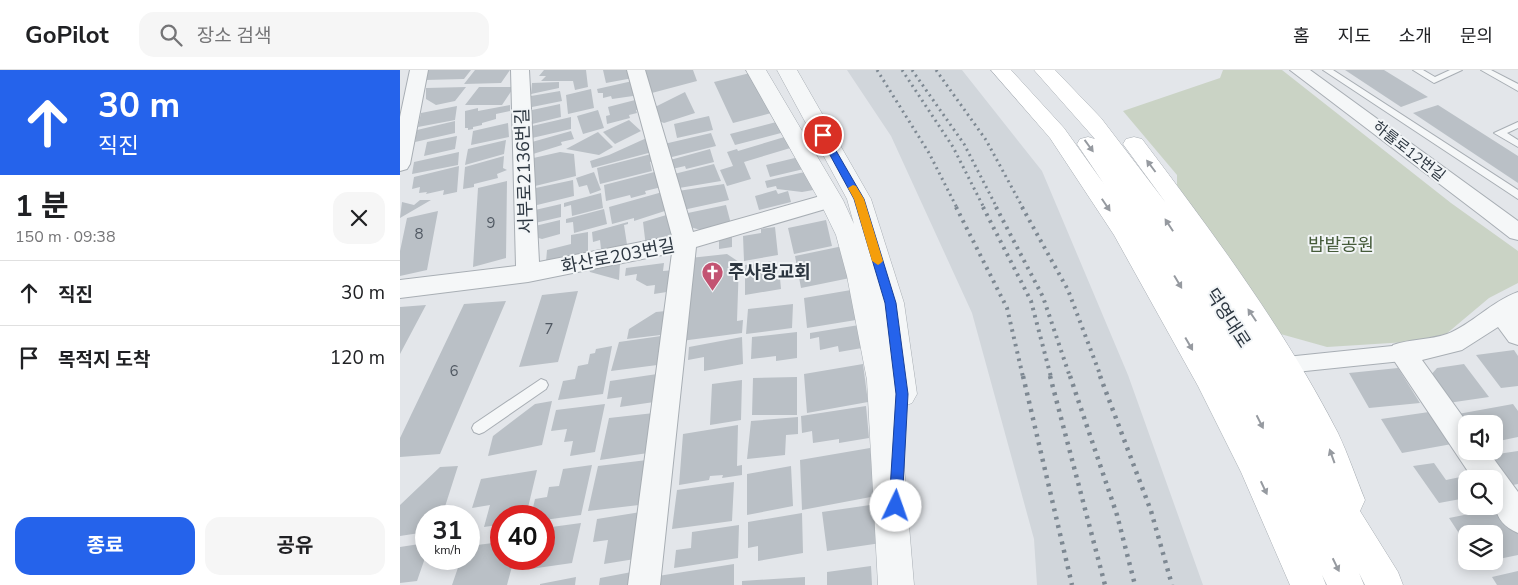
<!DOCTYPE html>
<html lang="ko">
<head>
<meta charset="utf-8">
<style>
  body { margin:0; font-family:"Nunito Sans","Noto Sans KR",sans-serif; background:#f6f6f6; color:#202124; height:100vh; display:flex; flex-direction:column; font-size:19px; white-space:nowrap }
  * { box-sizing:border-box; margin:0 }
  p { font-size:16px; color:#757577 }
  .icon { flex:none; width:28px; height:28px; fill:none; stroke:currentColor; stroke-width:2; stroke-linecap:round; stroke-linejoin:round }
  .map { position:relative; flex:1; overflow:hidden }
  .details { display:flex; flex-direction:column; background:#fff; width:400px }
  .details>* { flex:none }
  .hud { background:#2563eb; color:#fff; overflow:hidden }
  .tools { position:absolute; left:1058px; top:345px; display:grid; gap:10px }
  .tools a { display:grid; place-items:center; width:45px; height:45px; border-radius:10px; background:#fff; box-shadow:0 2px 12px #0003; font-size:25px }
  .speed { position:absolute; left:15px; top:435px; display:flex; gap:10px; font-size:25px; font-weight:700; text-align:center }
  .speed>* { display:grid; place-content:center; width:65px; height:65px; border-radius:50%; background:#fff; box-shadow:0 2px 12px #0003; line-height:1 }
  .speed small { font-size:12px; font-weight:400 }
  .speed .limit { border:8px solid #d22; background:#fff; color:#111 }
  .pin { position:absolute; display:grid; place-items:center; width:42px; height:42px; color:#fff; margin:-21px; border:2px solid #fff; border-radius:50%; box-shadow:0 1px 5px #0007 }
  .me { position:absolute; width:55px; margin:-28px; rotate:3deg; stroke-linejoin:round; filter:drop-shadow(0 0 4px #0008) }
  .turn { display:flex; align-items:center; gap:18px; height:105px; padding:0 15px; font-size:22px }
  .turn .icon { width:65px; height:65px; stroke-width:2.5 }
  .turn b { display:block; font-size:35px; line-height:42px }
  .round { display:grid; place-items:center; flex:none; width:52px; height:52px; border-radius:15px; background:#f6f6f6 }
  .overview { display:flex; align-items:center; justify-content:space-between; height:85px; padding:0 15px }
  h1 { font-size:30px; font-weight:700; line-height:38px }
  .action { display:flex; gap:10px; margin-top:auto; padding:10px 15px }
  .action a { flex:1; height:58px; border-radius:15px; background:#2563eb; color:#fff; font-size:20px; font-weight:700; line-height:58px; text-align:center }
  .action a+a { background:#f6f6f6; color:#202124 }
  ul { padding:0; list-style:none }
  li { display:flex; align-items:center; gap:15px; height:65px; padding:0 15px; border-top:1px solid #e0e0e0 }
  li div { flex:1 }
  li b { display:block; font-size:19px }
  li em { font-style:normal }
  header { display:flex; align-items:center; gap:30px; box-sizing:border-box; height:70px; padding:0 25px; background:#fff; border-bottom:1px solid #e0e0e0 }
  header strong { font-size:24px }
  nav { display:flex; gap:28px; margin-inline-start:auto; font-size:18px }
  .search { width:350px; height:45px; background:#f6f6f6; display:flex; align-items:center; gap:12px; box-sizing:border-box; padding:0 18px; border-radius:15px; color:#757577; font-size:19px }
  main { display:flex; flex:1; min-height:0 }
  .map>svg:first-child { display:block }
  .built { fill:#d1d6db }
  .green { fill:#cad3c5 }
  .building { fill:#bac0c6 }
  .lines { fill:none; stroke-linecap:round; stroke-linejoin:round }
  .service-casing { stroke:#a8aeb4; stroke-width:2 }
  .pedestrian-casing { stroke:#a8aeb4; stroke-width:2 }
  .minor-casing { stroke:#a8aeb4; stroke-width:2 }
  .tertiary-casing { stroke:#a8aeb4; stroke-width:1 }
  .secondary-casing { stroke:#a8aeb4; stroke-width:1 }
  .service { fill:#f5f7f8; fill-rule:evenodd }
  .pedestrian { fill:#f5f7f8; fill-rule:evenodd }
  .minor { fill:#f5f7f8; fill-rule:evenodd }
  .tertiary { fill:#f5f7f8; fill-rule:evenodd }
  .secondary { fill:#fff; fill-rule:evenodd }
  .rail-far2 { stroke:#7d8892; stroke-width:3; stroke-dasharray:2 4; stroke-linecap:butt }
  .rail-far1 { stroke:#7d8892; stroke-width:4; stroke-dasharray:2.5 5; stroke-linecap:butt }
  .rail { stroke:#7d8892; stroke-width:4.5; stroke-dasharray:3 5.5; stroke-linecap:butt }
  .oneway { fill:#969aa0 }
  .route { fill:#2563eb; stroke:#184099 }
  .slow { fill:#f59e0b }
  .labels { text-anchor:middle; stroke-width:4; stroke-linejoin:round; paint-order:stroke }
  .far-street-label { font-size:15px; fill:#2c3640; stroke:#f2f5f7 }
  .number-label { font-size:15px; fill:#505862 }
  .street-label { font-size:18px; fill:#2c3640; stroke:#f2f5f7 }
  .park-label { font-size:18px; fill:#455b3a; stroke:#f2f5f7 }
  .poi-label { font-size:18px; font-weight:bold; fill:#2c3640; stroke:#f2f5f7; text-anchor:start }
</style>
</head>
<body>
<header>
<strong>GoPilot</strong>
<div class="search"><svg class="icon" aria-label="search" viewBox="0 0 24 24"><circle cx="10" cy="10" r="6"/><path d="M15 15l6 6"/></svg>장소 검색</div>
<nav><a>홈</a><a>지도</a><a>소개</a><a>문의</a></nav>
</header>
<main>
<section class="details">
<div class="hud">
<div class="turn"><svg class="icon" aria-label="ahead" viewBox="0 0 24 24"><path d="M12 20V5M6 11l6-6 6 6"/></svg><div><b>30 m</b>직진</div></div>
</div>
<div class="overview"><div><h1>1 분</h1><p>150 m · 09:38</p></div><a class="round"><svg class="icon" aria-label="close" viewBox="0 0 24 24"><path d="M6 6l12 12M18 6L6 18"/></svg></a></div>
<ul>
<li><svg class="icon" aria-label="ahead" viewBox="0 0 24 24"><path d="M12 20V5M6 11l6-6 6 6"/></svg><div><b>직진</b></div><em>30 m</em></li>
<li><svg class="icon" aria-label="arrive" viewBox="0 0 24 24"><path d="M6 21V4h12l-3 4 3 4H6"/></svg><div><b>목적지 도착</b></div><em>120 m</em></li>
</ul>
<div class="action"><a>종료</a><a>공유</a></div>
</section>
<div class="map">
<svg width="1118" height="515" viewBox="0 0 1118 515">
  <rect width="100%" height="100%" fill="#e3e6ea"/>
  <path class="built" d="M447,0H562L642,101L728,305L803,515H637L634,469L572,243L491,66Z"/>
  <path class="green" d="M823,0H882L1051,133L1118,181V213L1089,228L1039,270L927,277L877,263L777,115V105L723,41L820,8Z"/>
  <path class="building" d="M26,0H71L64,9L25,10Z
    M75,0H110L101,13L64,14Z
    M144,0H186L188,17L175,20L173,11H141L146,6H139Z
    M203,0H231L233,8L206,13Z
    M240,0H293L297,11L248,24Z
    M945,0H984L1028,27L1001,37Z
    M354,2L375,42L333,53L314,12Z
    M237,10L240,25L212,29L211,26L203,28V23H198L197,19Z
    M159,12V18L131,24L132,13Z
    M66,17L55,31L36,35L26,29V18Z
    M79,17H114L102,35H65Z
    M191,19L194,38L168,44L166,25Z
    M160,21L162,31L132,37L131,26Z
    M285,22L295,43L264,53L259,51L255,37Z
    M239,29L242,39L236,40L237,43L229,45L230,48L207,54L206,46L210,45L208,37Z
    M160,34L161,47L132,54V40Z
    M110,35V41L96,44V49L82,53V55L73,57V59L68,60V58H65V41L78,38V41Z
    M1038,35L1118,86V113L1013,43Z
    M57,36L55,50L18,57L21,43Z
    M198,40L204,58L183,64L177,46Z
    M309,46L313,60L277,68L274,54Z
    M171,47V59L132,68V56Z
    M229,50L241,61L215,74L203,62Z
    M384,50L390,63L382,65L381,63L335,75L330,64Z
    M55,51V63L15,72L17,60Z
    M108,53L109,67L71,75L73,61Z
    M171,61L174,69L161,72L162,75L133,84L132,72Z
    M198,62L213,77L199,85L166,79Z
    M311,63L316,76L268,88L264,74Z
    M391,65L397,76L344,92L351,109L327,116L320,100L333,96L327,82L337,79L338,81Z
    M57,66L55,79L24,86L27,72Z
    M251,66L256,81L192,98L190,91L209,85Z
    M106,70L104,84L65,95L68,79Z
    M310,79L314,92L286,99L285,96L272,99L270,90Z
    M59,82L58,95L12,104L14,92Z
    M160,82L174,84L176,106L131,117L129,89Z
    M255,83L256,90L250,92L252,101L200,114L197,98Z
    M104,86L103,98L107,100L97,104L98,108L74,114V117L63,119L65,97Z
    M403,86L408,98L370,107L366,95Z
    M314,94L321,111L279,118L274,104Z
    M59,96L57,122L43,125L44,120L26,124L27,122L19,123L20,117L12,119L14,107Z
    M262,100L266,116L245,121L246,124L231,128L230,125L206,131L204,115Z
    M409,101L419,119L402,122L377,119L376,116L367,118L365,111Z
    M194,102L201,120L190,124L187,115L179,117L176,108Z
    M173,110L174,126L133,136L131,119Z
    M107,111L106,188L73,197L78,118Z
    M324,114L329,130L283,140L278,121Z
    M376,120L378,124L388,121L391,132L359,140L355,126Z
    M266,121L271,139L234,151V148L212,154L209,137Z
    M201,123L203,138L172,146L171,135L164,137V133Z
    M20,130H31L0,148L2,132L14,135Z
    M161,134V147L135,153V140Z
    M326,135L331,154L301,160L286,156L283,144Z
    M204,139L207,154L174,163L173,152L166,153V149Z
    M38,141L27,200L0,206V181L7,148Z
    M273,143L278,165L246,177L243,152Z
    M160,150V164L142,169L135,167V156Z
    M426,150L432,176L394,184L388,158Z
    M228,152V154L224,155L228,181L202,188L200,170L193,172L192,162Z
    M375,157L378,185L344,191L343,166L361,163V159Z
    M188,162V188L146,192L147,180L171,174V165Z
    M332,167V177L319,179V169Z
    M443,176L450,208L401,218L395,186Z
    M327,184L339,192L337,251L343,250L342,263L281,271L290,188Z
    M375,191V209L380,208L381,219L345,225V195Z
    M220,193L219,210L190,202L188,197Z
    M264,193L263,201L275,200L273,221L254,224L255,215L247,216L236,210L237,204L225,206L226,198Z
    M451,220L456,250L407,258L404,228Z
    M178,221L158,292L119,297L142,225Z
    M106,231L40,384L0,387V368L64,234Z
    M393,234L392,258L346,264L348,239Z
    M26,235L0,284V237Z
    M266,241L269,264L227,269L229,259L256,242Z
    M459,255L462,278L439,282L438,276L420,280L419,267L410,269V263Z
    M397,262V288L376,291V286L351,289L352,267Z
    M268,265L265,294L211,301L219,272Z
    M342,267L343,294L304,301V287L288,290L289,277Z
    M212,276L203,324L158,330L163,311L175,309L178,296L188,294L190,284L195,283L196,279Z
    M1114,280L1118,286V316L1101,318L1076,285Z
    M463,294L468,332L407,343L404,304Z
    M1064,294L1089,327L1048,333L1029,307L1037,298Z
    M998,298L1020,333L969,338L949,303Z
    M264,303L261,331L220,337L222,327L207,329L210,311Z
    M397,307V345H352L353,308Z
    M342,310L341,350L310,355L312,314Z
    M152,331L142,375L88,386L93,366L135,334Z
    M205,334L195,382L170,386L173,371L164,372L167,359L151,361L156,340Z
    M1113,334L1118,341V367L1094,372V354H1066L1058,344Z
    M466,336L469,368L439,373V369L413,373L412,361L402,363L401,346Z
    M1029,342L1052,374L1002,383L981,349Z
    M254,343L248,383L200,390L209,348Z
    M398,347V364L386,365L385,385L347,389L351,351Z
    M338,355L337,396L342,395V405L322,408L323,405L310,406L309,410L279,415L283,364Z
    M470,378L476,426L402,440L400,390Z
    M1118,381V414L1113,415L1091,385Z
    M247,390L239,435L188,441L198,396Z
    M1034,393L1046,410L1075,404L1079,409H1066V428L1039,433L1013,396Z
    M192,395L181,445L144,450V446H131L135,429L147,427L149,417L159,416L163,399Z
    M58,396L42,446H26V462L0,466V435L40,397Z
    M391,396L393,436L347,445V404Z
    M137,400L126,446H101V464L95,465L98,455L84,457L90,435L72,438L81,409Z
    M334,412L332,451L272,459L277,420Z
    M477,434L481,473L427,481L422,442Z
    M1099,438L1118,464V485L1094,490V464H1066V474L1049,448Z
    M247,441L241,488L204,494L208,470L193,472L197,449Z
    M402,443L403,483L358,491V476L348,478V452Z
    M181,453L172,493L130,499L132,489H144V458Z
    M339,455L338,488L274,498L276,480L291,478L292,462Z
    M101,472V489H114L107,515H52L61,489H69V476Z
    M26,473V485L17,511L0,513V477Z
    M334,494V515H257L258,506Z
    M471,496L472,515H427V502Z
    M237,501L235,515H199L200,508Z
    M1118,501V515H1097L1092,507Z
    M176,507L175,515H140V514Z
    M405,507V515H342V511Z"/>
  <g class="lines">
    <defs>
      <path id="service" d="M923,0H933L1118,120V129Z
        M1013,0H1023L1035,7L1050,0H1062L1034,13Z
        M1081,0H1091L1118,14V21Z
        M1118,52V58L1107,63L1118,70V77L1094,63Z
        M141,309L146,311L148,315L146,319L84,362L79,364L74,362L72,358L74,354Z"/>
      <path id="pedestrian" d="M1002,275L1009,277L1012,283L1009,289L1002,291L886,303L879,301L876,295L879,289L886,287Z"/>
      <path id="minor" d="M10,0H28L10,94L7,99L0,101V47Z
        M111,0H129L139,192L272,166L227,0H245L293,162L431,123L439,125L442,130L439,135L296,177L260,515H228L272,183L128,212L0,228V210L116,196Z
        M890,0H910L1118,151V170L1110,168L1083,147Z
        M1118,222V275L1109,272L1098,257L1062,280L1022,290L1068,354H1066V381H1088L1118,422V463C1092,452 1094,433 1094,409H1073L989,283L993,275C1010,269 1030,270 1047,264C1071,255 1092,231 1118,222Z"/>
      <path id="tertiary" d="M346,0H366L443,130L454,154L447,129L377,0H397L471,129L504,233L517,324L512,333L502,337L499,336L514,515H478L467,310L447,206L436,165L419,130Z"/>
      <path id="secondary" d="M591,0H611L664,58L704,114L677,74L680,69L688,67L695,69L634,0H655L701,48L766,133L723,74L726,69L734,67L742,69C813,163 884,258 938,363C948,384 956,408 965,430L960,441L998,502L1003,515H965L959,503L964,515H927L922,505L926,515H890L841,402L798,316L714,165L650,68Z"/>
    </defs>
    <use href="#service" class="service-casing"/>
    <use href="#pedestrian" class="pedestrian-casing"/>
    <use href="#minor" class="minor-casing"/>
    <use href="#tertiary" class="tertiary-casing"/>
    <use href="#secondary" class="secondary-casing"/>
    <use href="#service" class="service"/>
    <use href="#pedestrian" class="pedestrian"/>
    <use href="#minor" class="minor"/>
    <use href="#tertiary" class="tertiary"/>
    <use href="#secondary" class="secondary"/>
    <path class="rail-far2" d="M477,0L529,83L557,138
      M502,0L553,77L584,138
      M512,0L564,74L597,138
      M536,0L586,70L623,138"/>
    <path class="rail-far1" d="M556,137L607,238L623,307
      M583,137L631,231L651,307
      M596,137L643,227L670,307
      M622,137L668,220L701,307"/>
    <path class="rail" d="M623,306L672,515
      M650,306L705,515
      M670,306L717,445L735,515
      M700,306L751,441L772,515"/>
  </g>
  <defs><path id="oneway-solid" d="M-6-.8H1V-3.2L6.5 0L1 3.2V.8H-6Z" transform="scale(1.25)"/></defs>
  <g class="oneway">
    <use href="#oneway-solid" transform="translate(689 76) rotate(54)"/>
    <use href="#oneway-solid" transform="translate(751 96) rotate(-127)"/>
    <use href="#oneway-solid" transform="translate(706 135) rotate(56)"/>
    <use href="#oneway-solid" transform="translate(769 155) rotate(-123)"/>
    <use href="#oneway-solid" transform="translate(778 212) rotate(59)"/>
    <use href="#oneway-solid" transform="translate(852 245) rotate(-124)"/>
    <use href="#oneway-solid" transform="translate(789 274) rotate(60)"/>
    <use href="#oneway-solid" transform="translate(860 352) rotate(63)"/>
    <use href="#oneway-solid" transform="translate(932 386) rotate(-110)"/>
    <use href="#oneway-solid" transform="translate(864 418) rotate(65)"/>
    <use href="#oneway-solid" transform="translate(936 495) rotate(64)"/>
  </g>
  <path class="route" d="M423,62L427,65L464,129L496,233L508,324L502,436L500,440L496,442L491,440L489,436L496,324L485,233L454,129L419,65Z"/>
  <path class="slow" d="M453,115L456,116L464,129L483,191L481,193L478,195L472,191L454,129L448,118Z"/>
  <defs>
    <symbol id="church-pin" viewBox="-11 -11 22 30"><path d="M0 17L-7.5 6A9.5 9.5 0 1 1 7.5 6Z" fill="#c35372" stroke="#f2f5f7"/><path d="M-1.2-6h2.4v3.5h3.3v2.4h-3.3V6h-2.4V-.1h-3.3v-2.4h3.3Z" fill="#fff"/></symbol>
  </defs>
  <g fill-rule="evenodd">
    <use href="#church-pin" x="300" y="190" width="25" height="34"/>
  </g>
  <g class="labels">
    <g class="far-street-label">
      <text transform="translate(1009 81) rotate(38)" y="5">하률로12번길</text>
    </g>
    <g class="number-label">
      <text x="91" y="158">9</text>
      <text x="19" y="169">8</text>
      <text x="149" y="264">7</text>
      <text x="54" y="306">6</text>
    </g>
    <g class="street-label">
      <text transform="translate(124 101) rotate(-92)" y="6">서부로2136번길</text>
      <text transform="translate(218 186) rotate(-11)" y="6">화산로203번길</text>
      <text transform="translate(828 248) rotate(57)" y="6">덕영대로</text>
    </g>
    <g class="park-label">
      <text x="941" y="181">밤밭공원</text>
    </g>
    <g class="poi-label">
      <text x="328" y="208">주사랑교회</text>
    </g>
  </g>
</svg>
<div class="tools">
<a><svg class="icon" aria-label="sound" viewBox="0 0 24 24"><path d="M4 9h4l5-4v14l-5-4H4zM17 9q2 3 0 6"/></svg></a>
<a><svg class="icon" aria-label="search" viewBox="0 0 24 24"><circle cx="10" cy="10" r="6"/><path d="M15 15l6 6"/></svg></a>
<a><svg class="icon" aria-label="layers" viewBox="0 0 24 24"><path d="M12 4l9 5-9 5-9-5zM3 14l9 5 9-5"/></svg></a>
</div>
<div class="speed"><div>31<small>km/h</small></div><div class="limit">40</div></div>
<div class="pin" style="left:423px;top:65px;background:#d93025"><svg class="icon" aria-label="arrive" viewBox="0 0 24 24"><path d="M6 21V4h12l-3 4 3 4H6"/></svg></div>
<svg class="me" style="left:496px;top:436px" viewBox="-20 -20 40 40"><circle r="19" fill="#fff"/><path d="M0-13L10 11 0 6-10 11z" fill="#2563eb"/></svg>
</div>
</main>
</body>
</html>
